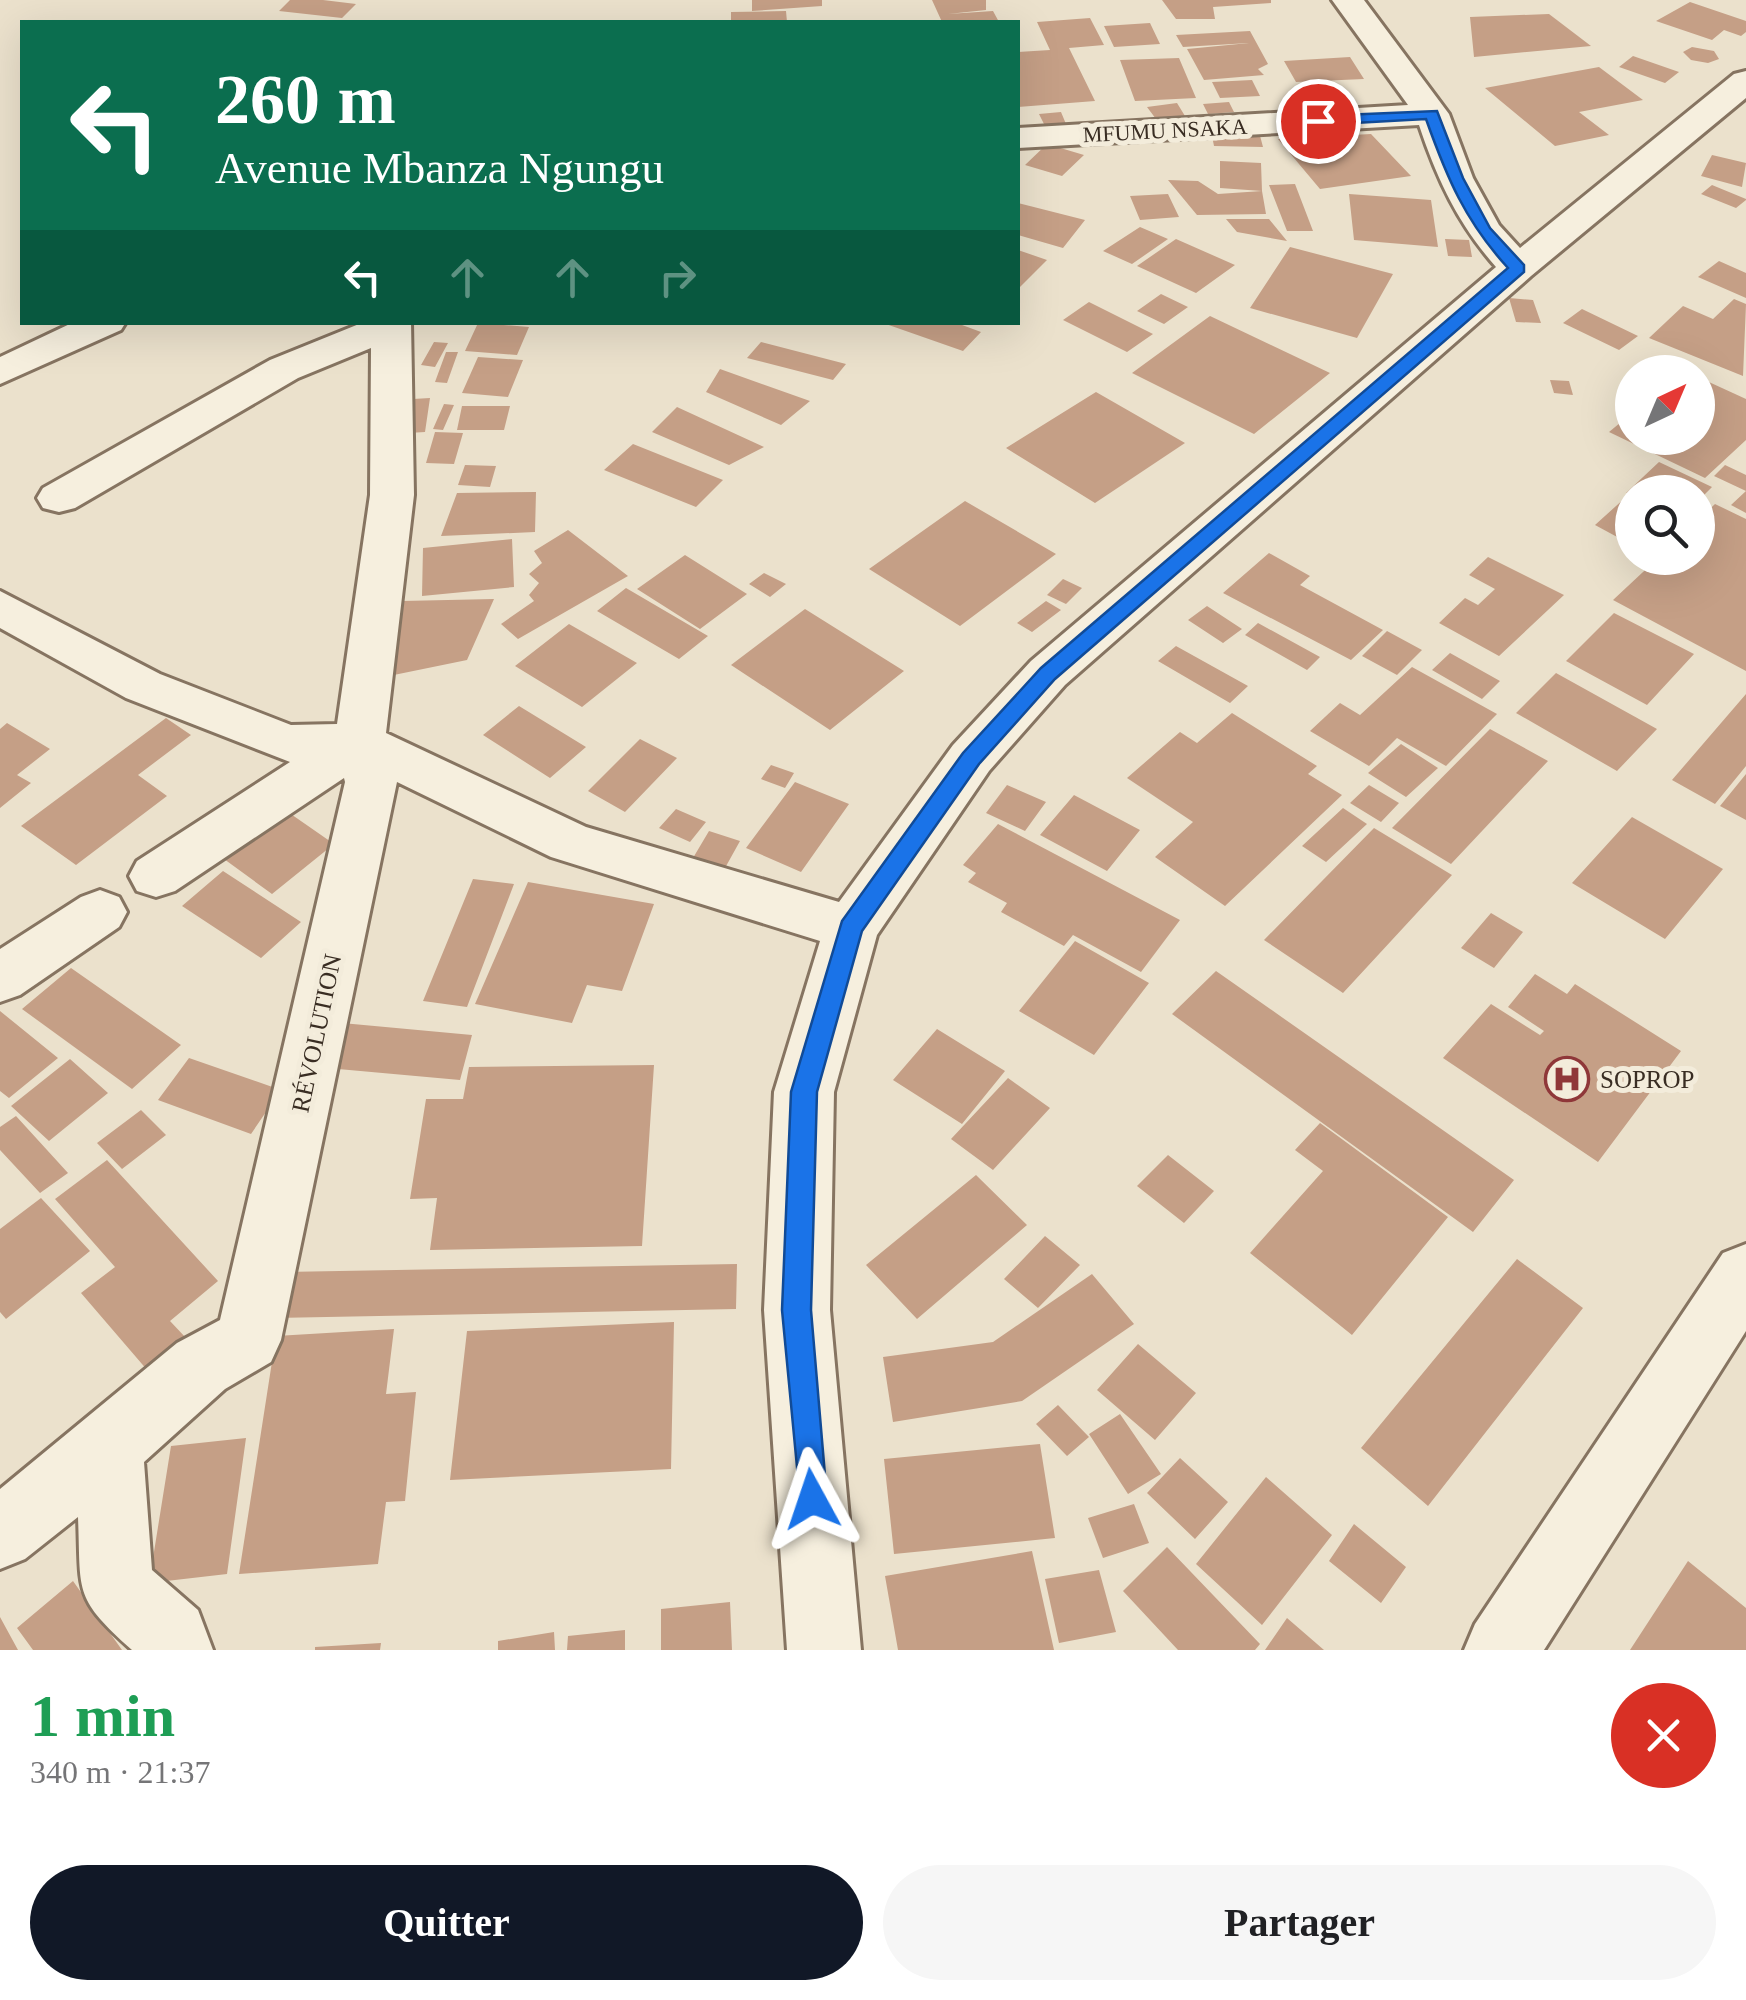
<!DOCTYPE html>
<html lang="fr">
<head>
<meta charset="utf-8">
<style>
  body { margin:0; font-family:"Times New Roman",serif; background:#f6f6f6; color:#202124; height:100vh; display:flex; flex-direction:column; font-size:38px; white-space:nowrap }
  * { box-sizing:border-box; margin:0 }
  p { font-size:32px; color:#757577 }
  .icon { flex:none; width:55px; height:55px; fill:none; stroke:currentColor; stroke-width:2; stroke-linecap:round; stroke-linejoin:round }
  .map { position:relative; height:1650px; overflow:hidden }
  .drawer { display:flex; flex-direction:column; background:#fff; flex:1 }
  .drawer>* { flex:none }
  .guide { position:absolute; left:20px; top:20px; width:1000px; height:305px; border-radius:0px; box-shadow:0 10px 40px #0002; background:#0b6e4f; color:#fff; overflow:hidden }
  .needle { width:65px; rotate:44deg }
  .fabs { position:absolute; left:1615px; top:355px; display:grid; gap:20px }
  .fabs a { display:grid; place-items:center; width:100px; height:100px; border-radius:50%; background:#fff; box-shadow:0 10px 40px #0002; font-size:50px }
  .pin { position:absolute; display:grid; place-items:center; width:85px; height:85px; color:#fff; margin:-42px; border:5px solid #fff; border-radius:50%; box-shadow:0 2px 10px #0007 }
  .me { position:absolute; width:110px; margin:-55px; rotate:355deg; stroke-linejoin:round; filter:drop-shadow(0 0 8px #0008) }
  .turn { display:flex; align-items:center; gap:35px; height:210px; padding:0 30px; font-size:45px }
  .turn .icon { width:130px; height:130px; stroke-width:2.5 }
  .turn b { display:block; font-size:70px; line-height:85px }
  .lanes { display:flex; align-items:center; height:95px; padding:0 30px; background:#0003; justify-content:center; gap:50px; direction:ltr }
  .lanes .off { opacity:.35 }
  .round { display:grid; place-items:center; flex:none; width:105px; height:105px; border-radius:52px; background:#f6f6f6 }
  .headline { display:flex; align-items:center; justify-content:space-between; height:170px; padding:0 30px }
  h1 { font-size:60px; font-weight:700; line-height:75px; color:#1e9e55 }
  .cta { display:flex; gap:20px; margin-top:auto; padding:20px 30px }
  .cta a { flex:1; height:115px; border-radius:60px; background:#111827; color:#fff; font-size:40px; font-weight:700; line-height:115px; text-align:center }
  .cta a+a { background:#f6f6f6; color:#202124 }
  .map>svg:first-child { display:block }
  .building { fill:#c59f86 }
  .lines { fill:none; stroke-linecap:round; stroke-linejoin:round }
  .minor-casing { stroke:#867461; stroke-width:6 }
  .minor { fill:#f6efde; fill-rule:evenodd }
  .route { fill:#1a73e8; stroke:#114b97; stroke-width:2.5 }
  .labels { text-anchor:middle; stroke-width:10; stroke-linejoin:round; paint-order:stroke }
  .far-street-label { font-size:22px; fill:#392d23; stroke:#f3ecdb }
  .street-label { font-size:25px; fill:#392d23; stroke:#f3ecdb }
  .poi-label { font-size:25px; fill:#392d23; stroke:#f3ecdb; text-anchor:start }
</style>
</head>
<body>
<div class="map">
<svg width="1746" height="1650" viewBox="0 0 1746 1650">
  <rect width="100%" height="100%" fill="#ebe1cc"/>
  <path class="building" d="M290,0H323L356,4L342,18L279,11Z
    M752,0H822V6L752,11Z
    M932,0H986V10L948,14L993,11L999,22H942Z
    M1162,0H1271V3L1213,7L1215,19H1176Z
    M1690,2L1746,21V32L1741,36L1724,30L1712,40L1656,21Z
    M786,11L787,22H731V12Z
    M1549,14L1591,46L1474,57L1470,17Z
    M1090,18L1104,45L1069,48L1095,101L1018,107V52L1050,50L1037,22Z
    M1150,23L1160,44L1114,47L1104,26Z
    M1250,31L1268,64L1258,69L1264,75L1204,80L1187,49L1249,43L1183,47L1176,35Z
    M1692,47L1714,51L1719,59L1708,63L1691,60L1683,52Z
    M1633,56L1679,72L1665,83L1619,67Z
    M1350,57L1364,79L1296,82L1284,61Z
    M1179,58L1196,98L1135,101L1120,60Z
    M1599,67L1643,100L1579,112L1609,135L1555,146L1485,88Z
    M1252,80L1260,96L1220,98L1212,82Z
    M1229,102L1234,112L1208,114L1203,104Z
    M1177,103L1185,116L1156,119L1147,107Z
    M1061,112L1066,124L1045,126L1039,114Z
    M1211,131L1259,132L1263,147L1214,146Z
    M1371,134L1411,176L1320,189L1278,139Z
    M1047,144L1084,155L1062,176L1025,165Z
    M1712,155L1746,163L1742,187L1701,176Z
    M1220,161L1261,163L1262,191L1220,188Z
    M1168,180L1198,181L1218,194L1262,191L1266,214L1197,215Z
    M1295,184L1313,231H1287L1269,185Z
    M1712,185L1746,199V200L1736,208L1701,194Z
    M1168,194L1179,217L1140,220L1130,196Z
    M1349,194L1431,200L1438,247L1354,240Z
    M1018,203L1085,220L1063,248L1018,235Z
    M1226,219H1269L1287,241L1237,232Z
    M1140,227L1168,239L1132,264L1103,251Z
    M1176,239L1235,265L1196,293L1137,266Z
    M1445,239L1469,240L1472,257L1448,256Z
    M1290,247L1393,274L1357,338L1250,308Z
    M1018,250L1047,260L1020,287L1018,286Z
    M1719,261L1746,273V298L1698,277Z
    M1161,294L1188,307L1164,324L1137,311Z
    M1509,298L1533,300L1541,323L1516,322Z
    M1734,299L1746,304L1743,376L1649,338L1683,306L1713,319Z
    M1089,302L1153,334L1127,352L1063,320Z
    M1582,309L1638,336L1619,350L1563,323Z
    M1210,316L1330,373L1254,434L1132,373Z
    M954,322L981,332L963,351L883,323Z
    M478,323L529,327L517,355L465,351Z
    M434,342L448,343L435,367L421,365Z
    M761,342L846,364L833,380L747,358Z
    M446,352H458L447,383L435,382Z
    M478,357L523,360L508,397L462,393Z
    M720,369L810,401L781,425L706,392Z
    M1698,377L1746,399V440L1705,478L1609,432L1632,413V438H1698Z
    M1550,380L1569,381L1573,395L1554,393Z
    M1096,392L1185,443L1095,503L1006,448Z
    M430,398L425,432L408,433L413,399Z
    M444,404L454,405L443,430L433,429Z
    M462,406H510L504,430H457Z
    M677,407L764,447L729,465L652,432Z
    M435,432L463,433L454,464L426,463Z
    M633,444L723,480L696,507L604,470Z
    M1659,462L1712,487L1698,501V492L1626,493Z
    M465,465L496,466L490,487L458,485Z
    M1725,465L1746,475V513L1731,505L1746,491L1714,476Z
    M536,492L535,532L441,536L457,493Z
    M1626,497L1632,500V545L1595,525Z
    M965,501L1056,554L960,626L869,569Z
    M1715,504L1746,519V671L1613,600L1658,558H1698V520Z
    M568,530L628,576L518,639L501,624L534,601L529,595L539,583L529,574L542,563L534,551Z
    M512,539L514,587L422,596L423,548Z
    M1269,553L1310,576L1300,585L1383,630L1351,660L1223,593Z
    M685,555L747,594L700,629L637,589Z
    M1488,557L1564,595L1499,656L1439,623L1465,598L1478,605L1495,589L1469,575Z
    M764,573L786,584L770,597L749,584Z
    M1063,579L1082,588L1066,604L1047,595Z
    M626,588L708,636L679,659L597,611Z
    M494,599L467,660L384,677L402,601Z
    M1046,601L1061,610L1032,632L1017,623Z
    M1207,606L1242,629L1223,643L1188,620Z
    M805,609L904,671L830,730L731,665Z
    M1614,613L1694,654L1647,705L1566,661Z
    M1258,623L1320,657L1307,670L1245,635Z
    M569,624L637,663L582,707L515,666Z
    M1387,631L1422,650L1397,675L1362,656Z
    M1176,646L1248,686L1230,703L1158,661Z
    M1450,653L1500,681L1482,699L1432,670Z
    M1412,667L1497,714L1446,766L1397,738L1369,766L1310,731L1340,703L1360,715Z
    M1556,673L1657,729L1617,771L1516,713Z
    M1746,694V766L1715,804L1672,780Z
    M519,706L586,747L550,778L483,735Z
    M1232,713L1317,766L1308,774L1342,795L1225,906L1155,857L1193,822L1127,778L1180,732L1197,743Z
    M166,718L191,735L138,775L167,796L76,865L21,826Z
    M7,723L50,749L17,775L31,783L0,808V729Z
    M1490,729L1548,761L1451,864L1392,828Z
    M640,739L677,758L625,812L588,791Z
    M1401,744L1438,768L1406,797L1368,773Z
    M771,765L794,773L785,788L761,779Z
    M1746,774V820L1720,806Z
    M795,782L849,804L801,872L746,848Z
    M1007,785L1046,802L1025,831L986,813Z
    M1369,785L1399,803L1381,822L1350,803Z
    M1074,795L1140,830L1107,871L1040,835Z
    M275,803L334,844L272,894L213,851Z
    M1343,808L1367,824L1326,862L1302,846Z
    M676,809L706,822L690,842L659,828Z
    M1632,817L1723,869L1665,939L1572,883Z
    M998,824L1180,920L1141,972L1073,935L1064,946L1001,912L1007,903L968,882L976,873L963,865Z
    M1374,828L1452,875L1343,993L1264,940Z
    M709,831L740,841L725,868L693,858Z
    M223,871L301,922L261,958L182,906Z
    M473,879L514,884L467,1007L423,1001Z
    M528,882L654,904L622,991L587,985L572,1023L475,1004Z
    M1491,913L1523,932L1494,968L1461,948Z
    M1075,941L1149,983L1094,1055L1019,1011Z
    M71,968L181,1045L132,1089L22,1009Z
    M1216,971L1514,1180L1473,1232L1172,1014Z
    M1535,974L1567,994L1575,984L1681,1051L1598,1162L1443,1058L1491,1004L1540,1035L1544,1031L1508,1007Z
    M0,1011L58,1058L9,1098L0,1091Z
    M342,1023L472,1035L460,1080L327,1068Z
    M937,1029L1005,1071L962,1124L893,1080Z
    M189,1058L281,1090L251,1134L158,1100Z
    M70,1059L108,1093L49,1141L11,1106Z
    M654,1065L642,1246L430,1250L437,1198L410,1199L426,1099H463L469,1067Z
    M1008,1078L1050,1108L993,1170L951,1139Z
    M141,1110L166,1135L122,1169L97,1143Z
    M16,1116L68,1173L40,1193L0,1150V1127Z
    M1320,1123L1448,1217L1352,1335L1250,1253L1323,1171L1295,1150Z
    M1168,1155L1214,1191L1184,1223L1137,1186Z
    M107,1160L218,1281L170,1321L186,1338L148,1371L81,1293L115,1267L55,1199Z
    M976,1175L1027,1225L917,1319L866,1265Z
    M41,1198L90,1251L6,1319L0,1312V1229Z
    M1045,1236L1080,1265L1038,1308L1004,1279Z
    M1517,1259L1583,1308L1428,1506L1361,1448Z
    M737,1264L736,1309L274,1318L283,1272Z
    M1092,1274L1134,1324L1022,1401L893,1422L883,1357L993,1342Z
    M674,1322L671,1469L450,1480L467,1331Z
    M394,1329L386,1394L416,1392L405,1501L386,1502L378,1564L239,1574L276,1336Z
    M1138,1344L1196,1393L1155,1440L1097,1390Z
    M1058,1405L1089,1437L1067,1456L1036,1424Z
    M1120,1414L1161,1474L1128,1494L1089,1434Z
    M246,1438L227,1574L149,1583L171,1446Z
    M1040,1444L1055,1538L894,1554L884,1459Z
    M1180,1458L1228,1502L1195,1539L1147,1493Z
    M1266,1477L1332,1535L1262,1625L1196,1564Z
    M1134,1504L1149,1543L1103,1558L1088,1518Z
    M1354,1524L1406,1567L1381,1603L1329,1561Z
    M1167,1547L1260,1644L1255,1650H1178L1123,1591Z
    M1032,1551L1054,1650H898L885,1576Z
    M1688,1561L1746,1608V1650H1630Z
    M1099,1570L1116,1632L1059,1643L1045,1579Z
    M73,1581L122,1650H33L17,1628Z
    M730,1602L732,1650H661V1609Z
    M0,1617L18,1650H0Z
    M1287,1618L1324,1650H1265Z
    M625,1630V1650H567L568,1636Z
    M554,1632L555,1650H498V1641Z
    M381,1643L380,1650H315V1647Z"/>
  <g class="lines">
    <defs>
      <path id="minor" d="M1332,0H1364L1449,114L1473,178L1499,225L1520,248L1734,74L1746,71V98L1531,276L1065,685L989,771L877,935L834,1092L830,1310L861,1650H787L764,1310L774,1092L820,941L551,857L397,782L281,1340L271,1362L225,1389L144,1462L152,1570L198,1610L213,1650H132C73,1597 81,1594 78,1517L25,1559L0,1569V1489L177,1343L220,1320L345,782L344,778L175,891L156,897L137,891L129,876L137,861L290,762L126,698L0,628V591L160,674L291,725L337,724L370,495L371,348L298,378L75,508L59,512L43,508L37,498L43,488L270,360L364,322H411L414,495L386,733L586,827L839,902L953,745L1031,661L1496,267C1458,224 1437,179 1419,125L1018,148V128L1408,105Z
        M74,322H126L121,330L0,384V357Z
        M100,890L119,897L127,912L119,927L20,995L0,1002V949L81,897Z
        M1746,1244V1331L1544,1650H1464L1475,1624L1723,1253Z"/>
    </defs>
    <use href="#minor" class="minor-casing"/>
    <use href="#minor" class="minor"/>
  </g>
  <path class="route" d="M1437,111L1463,178L1490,228L1524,265V272L1055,679L979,764L862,931L817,1092L811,1310L827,1499L822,1509L812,1514L801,1509L782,1310L791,1092L842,921L963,753L1041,668L1508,268C1465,221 1447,178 1426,119L1318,125L1311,121L1318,116Z"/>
  <defs>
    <symbol id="hospital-ring" viewBox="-11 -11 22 22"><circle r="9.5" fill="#f3ecdb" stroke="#8f3739" stroke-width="1.5"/><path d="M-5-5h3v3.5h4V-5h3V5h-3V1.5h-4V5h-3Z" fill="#8f3739"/></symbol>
  </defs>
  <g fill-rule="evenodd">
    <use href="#hospital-ring" x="1542" y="1054" width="50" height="50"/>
  </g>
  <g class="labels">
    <g class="far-street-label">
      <text transform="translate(1165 130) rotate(-3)" y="8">MFUMU NSAKA</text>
    </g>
    <g class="street-label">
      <text transform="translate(316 1033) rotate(-78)" y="9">RÉVOLUTION</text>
    </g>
    <g class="poi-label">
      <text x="1600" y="1088">SOPROP</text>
    </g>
  </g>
</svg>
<div class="fabs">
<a><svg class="needle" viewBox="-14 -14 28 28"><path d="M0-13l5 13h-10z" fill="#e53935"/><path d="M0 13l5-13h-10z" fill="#757577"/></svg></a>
<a><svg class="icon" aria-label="search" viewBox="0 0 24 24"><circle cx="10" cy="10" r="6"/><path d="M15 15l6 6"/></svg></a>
</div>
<div class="pin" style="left:1318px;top:121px;background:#d93025"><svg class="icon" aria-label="arrive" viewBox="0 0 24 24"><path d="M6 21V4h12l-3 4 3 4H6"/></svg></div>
<svg class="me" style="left:812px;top:1499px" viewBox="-20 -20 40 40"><path d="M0-17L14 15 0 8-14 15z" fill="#1a73e8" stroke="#fff" stroke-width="4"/></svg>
<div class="guide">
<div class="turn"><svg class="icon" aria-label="left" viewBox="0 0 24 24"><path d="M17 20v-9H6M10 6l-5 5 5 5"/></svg><div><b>260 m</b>Avenue Mbanza Ngungu</div></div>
<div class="lanes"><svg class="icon" aria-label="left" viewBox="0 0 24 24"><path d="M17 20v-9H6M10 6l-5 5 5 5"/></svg><svg class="icon off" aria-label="ahead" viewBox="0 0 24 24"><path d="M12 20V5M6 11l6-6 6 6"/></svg><svg class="icon off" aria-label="ahead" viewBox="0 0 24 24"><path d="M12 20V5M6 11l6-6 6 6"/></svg><svg class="icon off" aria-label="right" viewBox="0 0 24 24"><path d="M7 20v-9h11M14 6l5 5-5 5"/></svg></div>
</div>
</div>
<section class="drawer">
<div class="headline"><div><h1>1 min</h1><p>340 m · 21:37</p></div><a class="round" style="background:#d93025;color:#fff"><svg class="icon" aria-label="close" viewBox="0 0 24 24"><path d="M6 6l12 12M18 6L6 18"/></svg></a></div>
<div class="cta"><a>Quitter</a><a>Partager</a></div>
</section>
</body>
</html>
